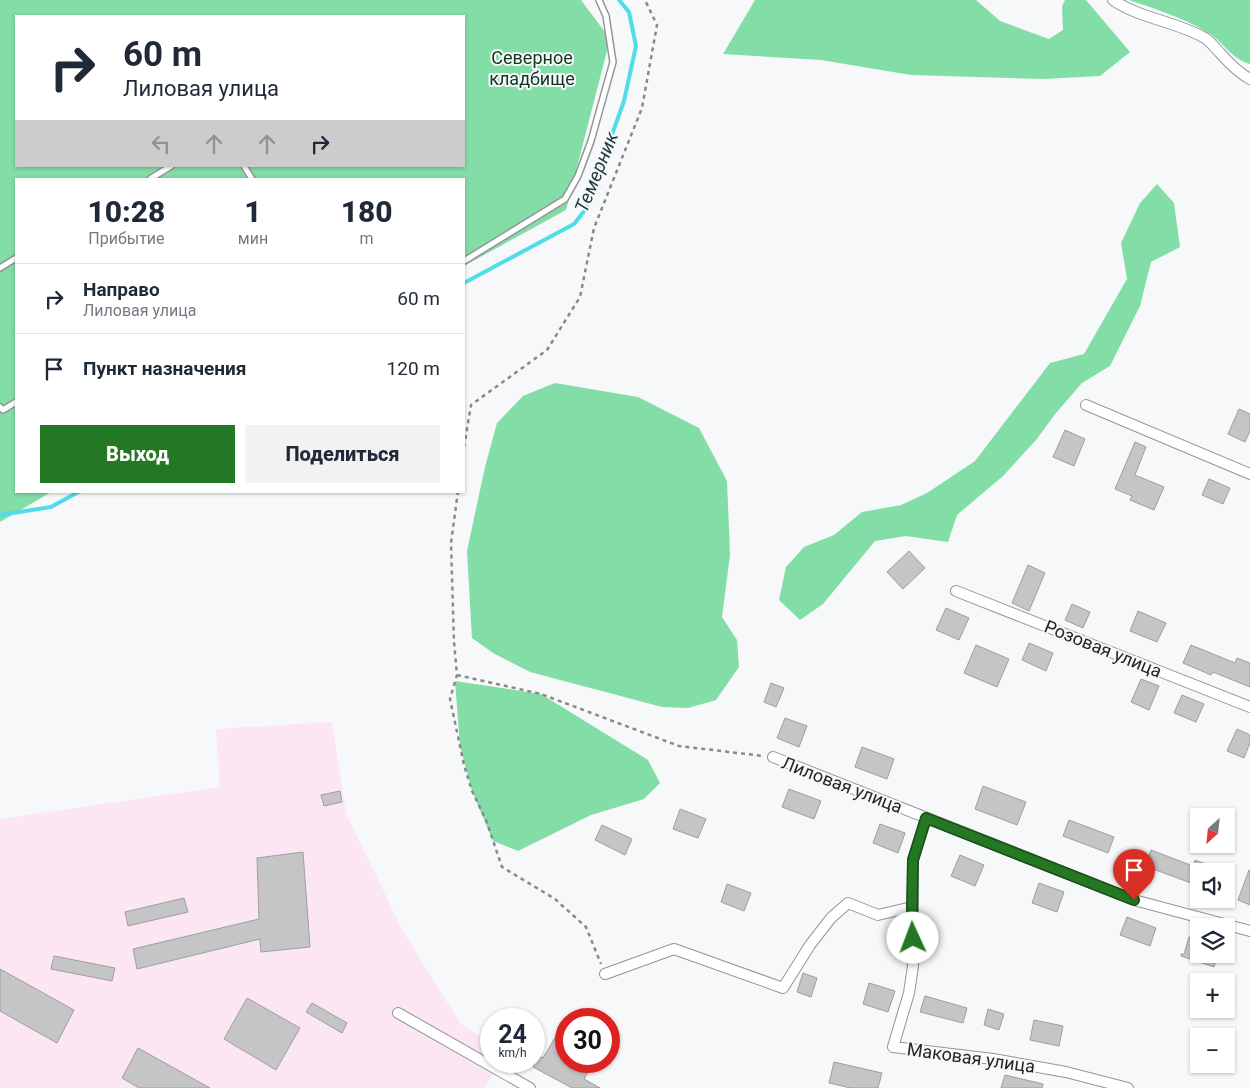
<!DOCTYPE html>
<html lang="ru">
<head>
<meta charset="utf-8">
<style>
  body { margin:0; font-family:Roboto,sans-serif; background:#f2f2f3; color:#1f2937; height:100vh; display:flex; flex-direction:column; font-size:19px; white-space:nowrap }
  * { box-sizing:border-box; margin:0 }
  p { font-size:16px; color:#747a83 }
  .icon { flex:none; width:28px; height:28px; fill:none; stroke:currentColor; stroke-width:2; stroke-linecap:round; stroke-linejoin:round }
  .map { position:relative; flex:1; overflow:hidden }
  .panel { position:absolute; left:15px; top:178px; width:450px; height:315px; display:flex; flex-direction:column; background:#fff; border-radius:0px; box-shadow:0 1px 4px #0004 }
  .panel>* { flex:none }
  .hud { position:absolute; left:15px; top:15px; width:450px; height:152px; border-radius:0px; box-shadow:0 1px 4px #0004; background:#fff; color:#1f2937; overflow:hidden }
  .needle { width:32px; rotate:207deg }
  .buttons { position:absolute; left:1190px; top:808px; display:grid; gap:10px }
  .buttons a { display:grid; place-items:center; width:45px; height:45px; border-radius:0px; background:#fff; box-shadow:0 1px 4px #0004; font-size:25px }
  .speed { position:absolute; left:480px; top:1008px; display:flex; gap:10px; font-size:25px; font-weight:700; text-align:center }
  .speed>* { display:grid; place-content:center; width:65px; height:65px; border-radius:50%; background:#fff; box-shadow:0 1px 4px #0004; line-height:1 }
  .speed small { font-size:12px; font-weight:400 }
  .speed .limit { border:8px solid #d22; background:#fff; color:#111 }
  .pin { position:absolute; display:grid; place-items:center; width:42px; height:42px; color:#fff; margin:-51px -21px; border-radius:50% 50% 50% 0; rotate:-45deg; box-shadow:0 0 5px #0007 }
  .pin .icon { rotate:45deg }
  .me { position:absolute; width:55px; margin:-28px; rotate:358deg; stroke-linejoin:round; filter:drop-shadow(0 0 4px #0008) }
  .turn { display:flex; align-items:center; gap:18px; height:105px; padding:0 25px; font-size:22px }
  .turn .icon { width:65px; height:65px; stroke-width:2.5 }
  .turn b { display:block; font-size:35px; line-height:42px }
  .lanes { display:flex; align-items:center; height:48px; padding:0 25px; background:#0003; justify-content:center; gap:25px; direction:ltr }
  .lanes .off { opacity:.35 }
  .eta { display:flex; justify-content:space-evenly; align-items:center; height:85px; text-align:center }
  .eta b { font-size:30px; font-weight:800; line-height:35px }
  .action { display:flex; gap:10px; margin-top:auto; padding:10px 25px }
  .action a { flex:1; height:58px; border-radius:0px; background:#257823; color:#fff; font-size:20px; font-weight:800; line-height:58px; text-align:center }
  .action a+a { background:#f2f2f3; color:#1f2937 }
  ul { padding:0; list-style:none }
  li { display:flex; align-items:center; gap:15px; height:70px; padding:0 25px; border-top:1px solid #e0e1e3 }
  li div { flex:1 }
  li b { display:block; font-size:19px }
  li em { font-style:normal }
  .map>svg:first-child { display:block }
  .industrial { fill:#fce6f4 }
  .green { fill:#83dda7; fill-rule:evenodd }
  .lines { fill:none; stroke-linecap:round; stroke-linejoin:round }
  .stream { stroke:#51dce9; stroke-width:4 }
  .building { fill:#c5c5c6; stroke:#9e9ea0 }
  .lane-casing { stroke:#949597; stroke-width:8 }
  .street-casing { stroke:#949597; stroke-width:12 }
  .path { stroke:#88898a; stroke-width:2.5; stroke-dasharray:4 4; stroke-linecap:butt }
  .lane { stroke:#fff; stroke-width:5 }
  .street { stroke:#fff; stroke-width:10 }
  .route-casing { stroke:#184e17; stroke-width:12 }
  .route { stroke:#257823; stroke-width:9 }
  .labels { text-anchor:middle; stroke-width:4; stroke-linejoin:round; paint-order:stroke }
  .park-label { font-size:18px; fill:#0e3621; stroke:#f6f8f9 }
  .street-label { font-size:18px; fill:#252526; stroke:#f6f8f9 }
  .water-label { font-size:19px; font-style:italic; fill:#243c3e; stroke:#f6f8f9 }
</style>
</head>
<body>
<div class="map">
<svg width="1250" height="1088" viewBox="0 0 1250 1088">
  <rect width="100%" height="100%" fill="#f6f8f9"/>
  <path class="industrial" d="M332,722L346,814L404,933L460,1023L491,1044V1061H501L485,1088H0V819L220,787L216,729Z"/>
  <path class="green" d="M0,0H581L610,39L566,210L464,266V179H16V491H53L0,522ZM16,16H464V166H16Z
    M755,0H976L1000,21L1049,39L1063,30L1062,6L1065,0H1086L1130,52L1100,76L1044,79L911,75L821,60L723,54Z
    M1129,0H1250V64C1232,60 1223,41 1207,32C1183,18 1156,9 1129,0Z
    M1157,184L1174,203L1180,247L1151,262L1140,306L1110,366L1082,383L1056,413L1036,440L1003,476L957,515L948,542L906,536L875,541L823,604L800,620L779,600L786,567L804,547L834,535L862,512L901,505L927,493L975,461L1050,363L1084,354L1127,279L1121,243L1140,203Z
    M555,383L638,397L699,428L727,481L730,555L722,617L737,640L739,667L716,700L688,708L662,707L530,672L493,653L472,638L467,551L485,467L497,423L523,396Z
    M455,681L541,694L648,760L660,783L644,799L591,815L518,851L493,841L472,791L460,746Z"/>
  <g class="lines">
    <path class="stream" d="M464,283L574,224L585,210L624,101L636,46L629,12L619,0
      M0,515L51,507L80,491"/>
  </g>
  <path class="building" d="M1239,409L1250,414V431L1245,442L1228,434Z
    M1065,430L1085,439L1074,466L1053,457Z
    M1135,442L1146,447L1135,475L1164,487L1154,510L1130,500L1132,496L1115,489Z
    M1209,479L1230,488L1223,504L1202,495Z
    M909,551L925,568L903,589L887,572Z
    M1028,565L1045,573L1029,611L1012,603Z
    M1072,604L1090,612L1083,628L1065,620Z
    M946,608L969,618L959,640L936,630Z
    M1138,611L1166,623L1157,642L1130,631Z
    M1029,643L1053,653L1046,671L1022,660Z
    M976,645L1009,659L997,687L964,673Z
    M1191,645L1235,663L1237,658L1250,663V687L1213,672L1211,675L1183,663Z
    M1141,679L1159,686L1149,710L1131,702Z
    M771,683L784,688L776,707L764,702Z
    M1182,695L1204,704L1196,722L1174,713Z
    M785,718L807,726L799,747L777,738Z
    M1237,729L1250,735V743L1244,758L1227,751Z
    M862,747L894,759L887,779L855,767Z
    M983,786L1026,802L1017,825L975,809Z
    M789,789L821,801L814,819L782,807Z
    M340,791L342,802L324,806L321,795Z
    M680,809L706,819L698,838L673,829Z
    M1069,820L1114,837L1108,853L1063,836Z
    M880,824L905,833L898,853L873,843Z
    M602,825L632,839L625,855L595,840Z
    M1151,850L1193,866L1195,860L1224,871H1199V886L1145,866Z
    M303,852L310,947L261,952L260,939L137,969L133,949L259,919L257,858Z
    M960,855L984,865L975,886L951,876Z
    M1249,870H1250V905L1238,900Z
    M1039,883L1064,892L1057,912L1032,903Z
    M727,884L751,893L744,911L721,902Z
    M184,898L188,912L128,926L125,912Z
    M1127,917L1156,928L1150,946L1120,935Z
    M1189,937L1199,940V954H1218L1214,967L1181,956V954H1184Z
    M54,956L115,968L112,981L51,969Z
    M0,969L74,1010L57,1043L0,1011Z
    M803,973L817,978L811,997L797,992Z
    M869,983L895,991L888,1012L863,1004Z
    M925,996L967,1008L963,1023L920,1012Z
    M247,998L300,1028L276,1070L224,1039Z
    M312,1003L347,1023L342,1033L306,1012Z
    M988,1009L1004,1014L999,1030L984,1025Z
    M566,1019V1061H594L584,1079L600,1088H572L533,1067L539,1056L543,1058Z
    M1034,1020L1063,1026L1059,1046L1030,1040Z
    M138,1048L210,1088H139L122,1078Z
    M834,1062L882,1073L878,1088H851L829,1083Z
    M1005,1075L1043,1084L1042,1088H1001Z"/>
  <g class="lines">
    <defs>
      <path id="lane" d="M244,166L252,179
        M150,179L171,166
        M464,261L565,199L578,176L591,141L613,62L606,16L599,0
        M0,268L16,258
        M0,407L3,410L16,402"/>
      <path id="street" d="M1113,0C1141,19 1175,21 1205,38C1211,42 1216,49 1221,54C1229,63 1239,73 1250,79
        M1086,405L1250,474
        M956,591L1250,707
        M773,757L1134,900L1250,931
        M926,818L913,860V966L909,993L893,1047L993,1059L1066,1072L1128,1088
        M605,974L674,949L783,988L810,945L831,918L848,903L878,915L912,907
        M398,1013L530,1088"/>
    </defs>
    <use href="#lane" class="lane-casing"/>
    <use href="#street" class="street-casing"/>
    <path class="path" d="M464,447L471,405L547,350L580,297L594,228L642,108L657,25L645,0
      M458,491L451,543L454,642L457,675L450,699L464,765L472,791L486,820L502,867L555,899L586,927L601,964
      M457,675L541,694L679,746L763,756"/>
    <use href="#lane" class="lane"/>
    <use href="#street" class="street"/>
  </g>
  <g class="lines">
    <defs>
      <path id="route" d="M913,938L912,907L913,860L926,818L1134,900"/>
    </defs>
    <use href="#route" class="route-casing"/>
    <use href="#route" class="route"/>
  </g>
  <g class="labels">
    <g class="park-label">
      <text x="532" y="64">Северное<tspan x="532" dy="21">кладбище</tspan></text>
    </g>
    <g class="street-label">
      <text transform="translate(1103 649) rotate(22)" y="6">Розовая улица</text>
      <text transform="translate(842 785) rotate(21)" y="6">Лиловая улица</text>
      <text transform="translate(971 1058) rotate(8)" y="6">Маковая улица</text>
    </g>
    <g class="water-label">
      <text transform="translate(596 172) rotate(-68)" y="7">Темерник</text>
    </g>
  </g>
</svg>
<div class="buttons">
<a><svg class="needle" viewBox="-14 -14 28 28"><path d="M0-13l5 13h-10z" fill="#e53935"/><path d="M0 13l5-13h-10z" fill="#747a83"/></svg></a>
<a><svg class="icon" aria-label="sound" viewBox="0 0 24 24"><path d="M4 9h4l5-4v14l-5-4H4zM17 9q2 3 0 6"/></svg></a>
<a><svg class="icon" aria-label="layers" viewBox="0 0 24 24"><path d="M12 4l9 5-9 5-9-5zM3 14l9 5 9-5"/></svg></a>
<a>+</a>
<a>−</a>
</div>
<div class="speed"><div>24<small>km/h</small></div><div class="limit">30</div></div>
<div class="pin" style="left:1134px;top:900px;background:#d93025"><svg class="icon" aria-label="arrive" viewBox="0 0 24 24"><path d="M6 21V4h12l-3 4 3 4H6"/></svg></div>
<svg class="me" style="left:913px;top:938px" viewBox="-20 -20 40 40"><circle r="19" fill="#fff"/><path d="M0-13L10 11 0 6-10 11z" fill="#257823"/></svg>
<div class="hud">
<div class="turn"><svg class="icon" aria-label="right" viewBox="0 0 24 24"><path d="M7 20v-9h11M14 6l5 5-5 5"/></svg><div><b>60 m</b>Лиловая улица</div></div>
<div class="lanes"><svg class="icon off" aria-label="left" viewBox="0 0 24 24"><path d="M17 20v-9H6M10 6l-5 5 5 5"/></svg><svg class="icon off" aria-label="ahead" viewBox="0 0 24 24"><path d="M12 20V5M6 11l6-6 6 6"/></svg><svg class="icon off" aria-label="ahead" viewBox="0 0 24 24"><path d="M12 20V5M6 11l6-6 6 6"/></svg><svg class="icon" aria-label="right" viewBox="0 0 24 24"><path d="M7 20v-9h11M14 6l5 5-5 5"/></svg></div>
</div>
<section class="panel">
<div class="eta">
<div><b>10:28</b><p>Прибытие</p></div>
<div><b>1</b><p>мин</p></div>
<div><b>180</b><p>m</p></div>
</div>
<ul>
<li><svg class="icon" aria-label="right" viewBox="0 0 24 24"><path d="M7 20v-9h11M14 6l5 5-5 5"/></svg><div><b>Направо</b><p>Лиловая улица</p></div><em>60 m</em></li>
<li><svg class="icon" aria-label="arrive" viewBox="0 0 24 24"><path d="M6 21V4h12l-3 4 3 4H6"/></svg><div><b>Пункт назначения</b></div><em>120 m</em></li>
</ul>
<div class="action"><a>Выход</a><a>Поделиться</a></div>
</section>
</div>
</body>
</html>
